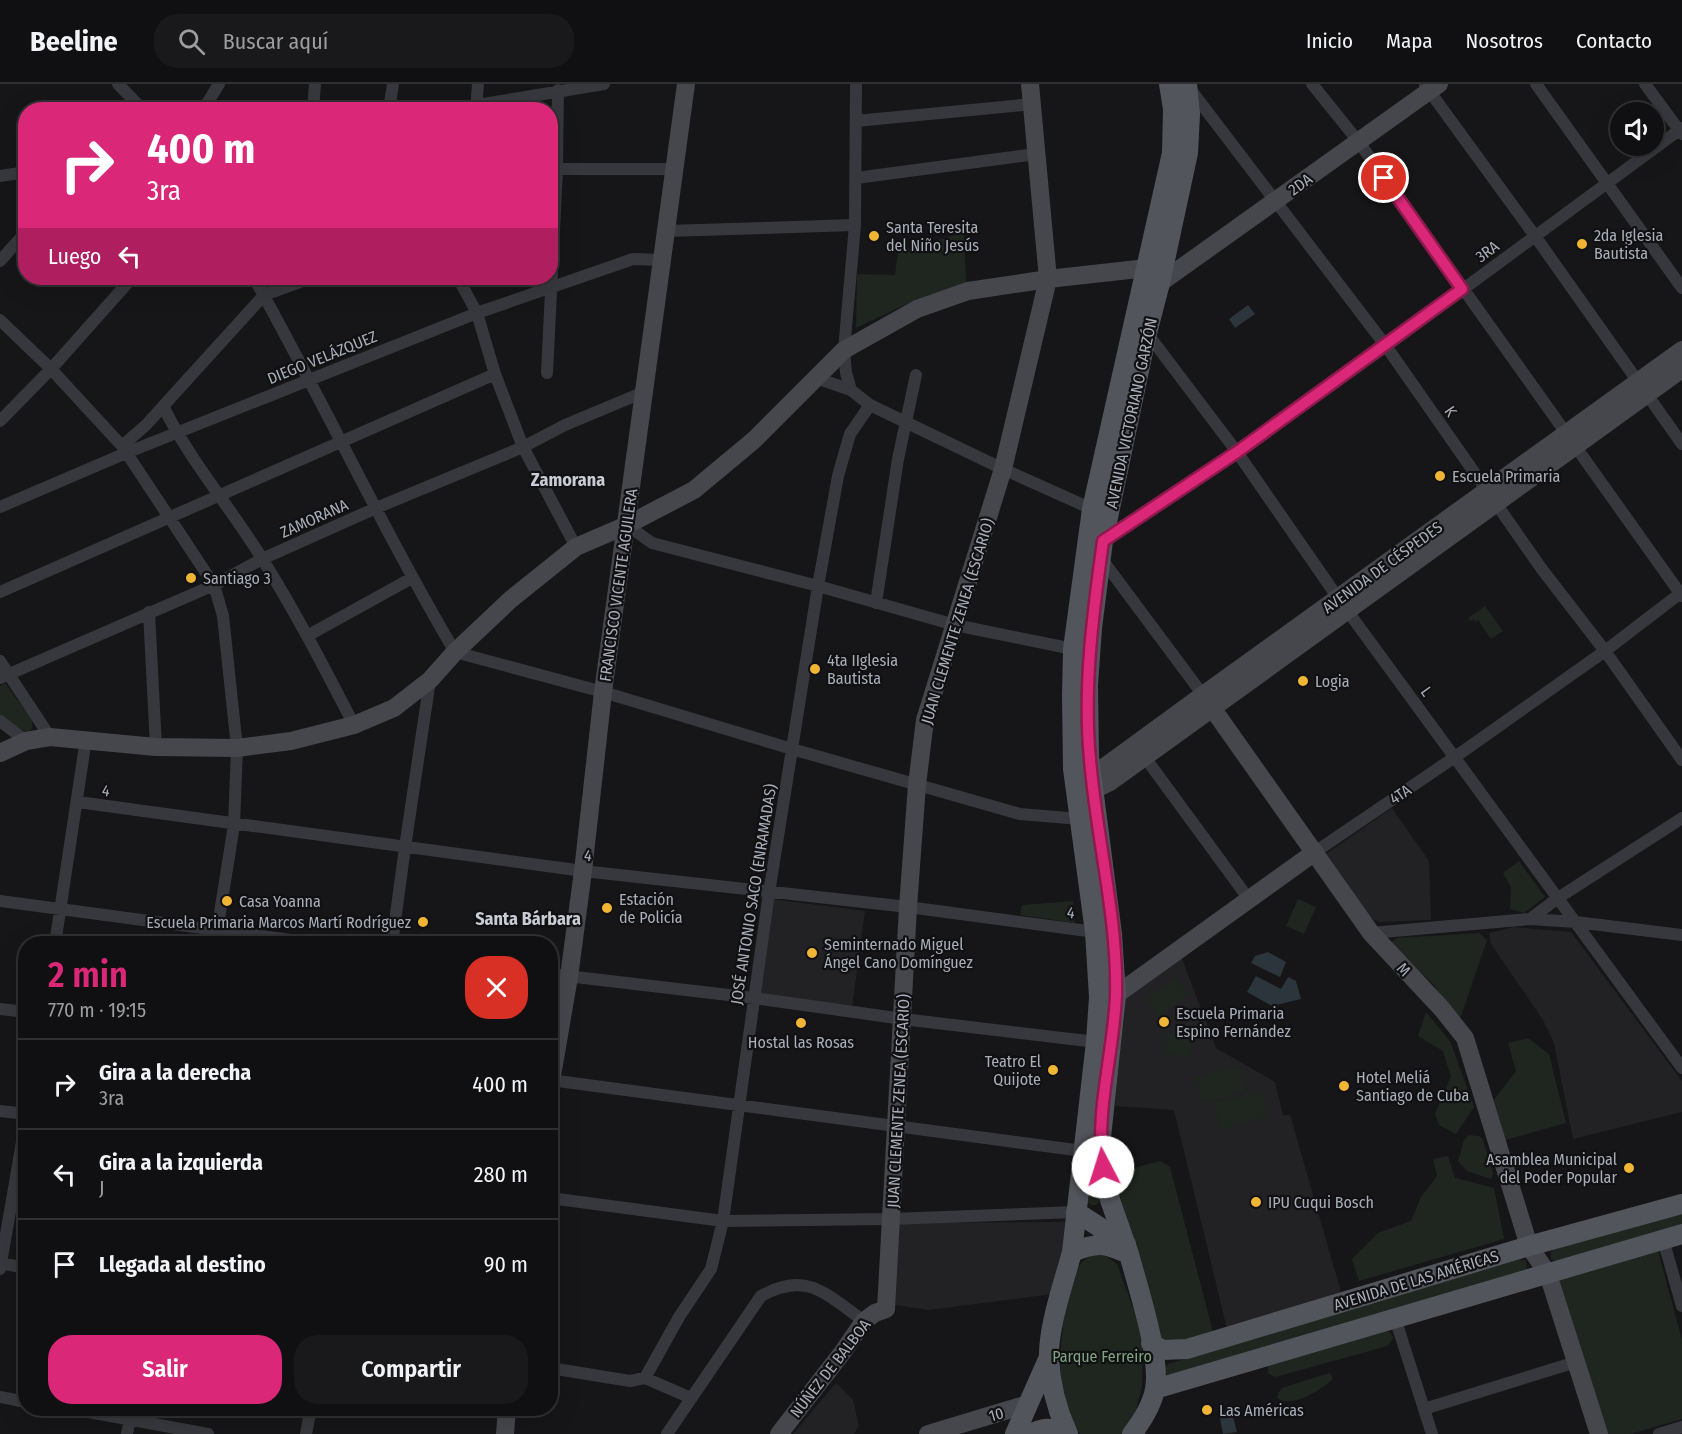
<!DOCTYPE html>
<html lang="es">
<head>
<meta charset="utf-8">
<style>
  body { margin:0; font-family:"Fira Sans Condensed",sans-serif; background:#19191b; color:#f1f3f6; height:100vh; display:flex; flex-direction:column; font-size:22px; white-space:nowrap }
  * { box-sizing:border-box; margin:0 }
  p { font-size:20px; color:#9c9d9f }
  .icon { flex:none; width:33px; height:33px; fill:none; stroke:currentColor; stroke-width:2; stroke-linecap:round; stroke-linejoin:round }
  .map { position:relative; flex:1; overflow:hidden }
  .drawer { position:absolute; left:18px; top:852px; width:540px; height:480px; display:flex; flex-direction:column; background:#101012; border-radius:24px; box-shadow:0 6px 24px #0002,0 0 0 2px #303032 }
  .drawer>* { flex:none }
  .banner { position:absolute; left:18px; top:18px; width:540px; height:183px; border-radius:24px; box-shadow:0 6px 24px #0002,0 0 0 2px #303032; background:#db2777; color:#fff; overflow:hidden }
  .buttons { position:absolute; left:1610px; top:18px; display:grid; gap:12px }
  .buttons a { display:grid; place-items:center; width:54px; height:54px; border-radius:50%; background:#101012; box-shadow:0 6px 24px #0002,0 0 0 2px #303032; font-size:30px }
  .pin { position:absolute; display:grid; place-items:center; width:51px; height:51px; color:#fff; margin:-26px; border:3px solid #fff; border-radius:50%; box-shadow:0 2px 6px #0007 }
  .me { position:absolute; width:66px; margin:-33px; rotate:355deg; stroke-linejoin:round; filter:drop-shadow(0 0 4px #0008) }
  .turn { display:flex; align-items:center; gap:21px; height:126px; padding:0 30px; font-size:27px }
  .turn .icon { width:78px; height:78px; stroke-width:2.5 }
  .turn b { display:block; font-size:42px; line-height:51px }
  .then { display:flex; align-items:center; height:57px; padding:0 30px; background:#0003; gap:12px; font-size:22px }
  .round { display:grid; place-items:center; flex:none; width:63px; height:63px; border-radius:24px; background:#19191b }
  .headline { display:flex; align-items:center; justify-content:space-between; height:102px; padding:0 30px }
  h1 { font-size:36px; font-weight:600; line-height:45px; color:#db2777 }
  .primary-button { display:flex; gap:12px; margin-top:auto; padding:12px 30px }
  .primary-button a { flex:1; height:69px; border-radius:24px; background:#db2777; color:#fff; font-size:24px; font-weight:600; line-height:69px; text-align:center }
  .primary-button a+a { background:#19191b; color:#f1f3f6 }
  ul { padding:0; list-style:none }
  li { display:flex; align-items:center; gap:18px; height:90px; padding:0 30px; border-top:2px solid #303032 }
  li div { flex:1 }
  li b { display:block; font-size:22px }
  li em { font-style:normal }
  header { display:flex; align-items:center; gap:36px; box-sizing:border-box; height:84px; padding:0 30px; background:#101012; border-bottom:2px solid #303032 }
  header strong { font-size:28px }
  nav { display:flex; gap:33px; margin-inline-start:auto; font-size:21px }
  .search { width:420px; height:54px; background:#19191b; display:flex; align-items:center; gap:15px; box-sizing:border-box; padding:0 21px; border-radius:24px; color:#9c9d9f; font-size:22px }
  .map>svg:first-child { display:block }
  .built { fill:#222225 }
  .green { fill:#1e261f }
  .water { fill:#2c353c }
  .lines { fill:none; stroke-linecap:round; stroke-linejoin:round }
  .street { stroke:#37383d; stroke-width:12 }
  .secondary { stroke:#45474d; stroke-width:18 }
  .primary { stroke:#53555c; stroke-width:20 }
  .route-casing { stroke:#8e194d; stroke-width:15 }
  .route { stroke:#db2777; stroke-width:10 }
  .poi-dot { fill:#f1b535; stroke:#111113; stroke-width:2 }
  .labels { text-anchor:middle; stroke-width:4.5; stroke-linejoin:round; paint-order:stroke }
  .street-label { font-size:16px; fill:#a8adb8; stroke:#111113 }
  .poi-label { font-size:16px; fill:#a8adb8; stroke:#111113; text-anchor:start }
  .park-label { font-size:16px; fill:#7fa382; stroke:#111113 }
  .neighbourhood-label { font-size:18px; font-weight:bold; fill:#c9ccd4; stroke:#111113 }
</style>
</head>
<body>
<header>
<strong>Beeline</strong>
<div class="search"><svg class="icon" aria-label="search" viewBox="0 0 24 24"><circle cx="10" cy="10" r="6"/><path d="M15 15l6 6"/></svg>Buscar aquí</div>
<nav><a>Inicio</a><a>Mapa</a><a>Nosotros</a><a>Contacto</a></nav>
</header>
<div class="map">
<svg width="1682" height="1350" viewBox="0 0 1682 1350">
  <rect width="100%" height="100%" fill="#161618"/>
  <path class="built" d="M1392,724L1429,777L1431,836L1379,838L1366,832L1323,772Z
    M771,815L865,827L852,923L758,911Z
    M1514,843L1571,848L1682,997V1028L1573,1055L1554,959L1543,936L1491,860L1489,849Z
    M1181,872L1216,964L1275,998L1283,1031H1290L1340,1204V1217L1228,1249L1174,1026L1115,1022L1123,912Z
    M1067,1138L1066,1158L1053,1210L929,1226L895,1221L897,1139Z
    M836,1299L853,1316L859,1342L854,1350H793Z"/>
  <path class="green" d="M964,148L966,199L909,219L856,244L857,190L895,191L898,168Z
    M1485,522L1503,547L1491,555L1478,536L1475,538L1474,535L1471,537L1468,534Z
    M5,599L32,636V645L27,648L17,645L0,632V602Z
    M1519,777L1545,813L1524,829L1510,825L1511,803L1503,789Z
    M1298,815L1316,823L1304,850L1286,842Z
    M1073,817L1075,839L1020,831L1022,821Z
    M1479,849L1487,856L1459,938L1433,900L1394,865L1392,858L1397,854Z
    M1175,893L1188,910L1159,933L1146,916Z
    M1426,928L1450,957L1474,1023L1456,1050L1439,1041L1435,1030L1451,993L1443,967L1418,952Z
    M1167,949L1192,951L1190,972L1165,970Z
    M1528,954L1549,970L1566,1039L1505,1056L1494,1016L1516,987L1508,959Z
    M1239,981L1246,1007L1202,1019L1196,993Z
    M1261,1007L1268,1033L1221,1045L1214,1019Z
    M1469,1051L1479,1052L1483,1056L1493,1089L1491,1095L1467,1087L1458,1077L1464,1056Z
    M1448,1072L1455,1094L1494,1104L1504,1155L1359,1197L1352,1175L1378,1149L1411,1137L1421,1113L1437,1092L1433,1075Z
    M1160,1077L1170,1083L1214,1252L1174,1263L1161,1257L1115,1098L1119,1088Z
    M1091,1078L1100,1117L1096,1121H1091L1087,1118Z
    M1682,1129V1144L1555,1178L1551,1175V1168L1554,1165Z
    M1658,1167L1682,1256V1335L1631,1350H1607L1559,1194Z
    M1103,1170L1117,1180L1137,1235L1143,1266L1142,1303L1132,1340L1122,1350H1080C1072,1342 1066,1328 1063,1317C1056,1292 1063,1203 1079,1182C1086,1173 1093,1171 1103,1170Z
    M1519,1175L1526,1177L1527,1186L1170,1293L1165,1289V1284L1168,1280Z
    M1386,1247L1391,1249L1393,1254L1388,1262L1275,1293L1268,1289V1281Z
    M1329,1289L1332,1292V1296C1320,1306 1292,1325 1277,1314L1278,1309L1282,1304Z"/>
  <path class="water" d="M1248,221L1255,230L1235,244L1229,235Z
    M1268,868L1286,878L1280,893L1251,879L1255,872Z
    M1256,892L1281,905L1288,893L1296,897L1301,915L1272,922L1247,908Z
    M1231,1325L1237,1348L1223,1350L1219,1329Z"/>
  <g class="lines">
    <path class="street" d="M118,0L143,26
      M856,0L855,141L844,266L846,289L851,306L870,321L1003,385L1092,425
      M1312,0L1358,57L1682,512
      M1536,0L1682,204
      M1645,0L1682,50
      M1425,1L1535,152L1682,360
      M1190,5L1386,262L1541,484L1605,567L1682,676
      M203,26L219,0
      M313,26L315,0
      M389,26L393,0
      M446,26L604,0
      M476,26L478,0
      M856,37L1033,20
      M552,85H675
      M0,92L26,88
      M856,94L1036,70
      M666,147L855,141
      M0,177L26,148
      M254,194C323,317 383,446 455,568L603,608L792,665L1020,730L1080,735
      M458,194L477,229L495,290L523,363L576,463
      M0,236L51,285L122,362L214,501L223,532L237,664L234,741L215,860
      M1147,249L1237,368L1338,514L1682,984
      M547,289L557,85L558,6
      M816,294L851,306
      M163,322C190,377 231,424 263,476C296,529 325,585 354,641
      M0,337L51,285L132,194
      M122,362L146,341L264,211L311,194
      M0,423L126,369L477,229L633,175L662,176
      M627,441L652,459L818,502L955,541L1073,565
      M1103,457L1237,368L1386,262L1682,44
      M1101,474L1203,611
      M0,508L495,290
      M876,519L898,375L916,291
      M149,528L156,663
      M307,552L412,494
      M0,577L50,653
      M0,594L214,501L262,475L376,424L523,363L565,341L644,308
      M0,637L26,657
      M1144,672L1248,814
      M78,718L583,787L908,823L1095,848
      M1315,768L1455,673L1605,567L1682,508
      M0,817L321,860
      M1530,835L1558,814L1682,734
      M1371,849L1530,835L1576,838L1682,851
      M55,860L86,655
      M392,860L405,763L430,596
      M550,890L754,914L903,935L1096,958
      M0,925L26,928
      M550,996L1083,1067
      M0,1027L26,1030
      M550,1114L723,1137L891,1135L1076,1128
      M1663,1155L1682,1222
      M0,1179L26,1184
      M0,1185L26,1035
      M1395,1234L1432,1350
      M550,1284L630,1297L645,1294L691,1314
      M645,1294L679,1233L711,1185L723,1137L769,809L818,502L838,392L850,350L870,321
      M0,1313L26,1318
      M67,1324L208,1350
      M1424,1325L1576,1278
      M127,1350L132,1324
      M306,1350L311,1324
      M667,1350L761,1212C807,1186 827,1211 864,1237
      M1659,1350L1682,1343"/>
    <path class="secondary" d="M1160,199L1439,0
      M1203,611L1371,849L1442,925L1465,954L1529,1162L1548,1190L1599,1350
      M0,669L26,657L50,653L156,663L237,664L291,657L354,641L394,624L430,596L455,568L510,516L576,463L627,441L694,406L754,356L844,266L917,225L968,207L1048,195L1147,184
      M1081,700L1094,706L1110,698L1682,285
      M1084,704L1103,684L1203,611L1682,266
      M1116,911L1315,768
      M550,1003L569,893L583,787L603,608L686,0
      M505,1350L507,1324
      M779,1350L842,1269L864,1237L875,1229L886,1225L908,823L917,701L925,636L1003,385L1048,195L1030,0
      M928,1350L1028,1320"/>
    <path class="primary" d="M1076,1128L1126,1160
      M1072,1168L1096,958L1099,913L1095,848L1073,685L1072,611L1073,565L1092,425L1172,69L1173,25L1169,0
      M1129,1170L1110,1116L1100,1063L1116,911L1112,850L1089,673L1088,601L1092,544L1103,457L1147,249L1160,199L1188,69L1190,30L1187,0
      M1151,1259L1162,1266L1187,1265L1529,1162L1682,1120
      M1155,1305L1682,1150
      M1015,1350L1049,1273
      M1030,1350C1043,1344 1051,1342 1063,1350
      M1068,1350C1057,1326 1050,1300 1049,1273C1048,1243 1064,1198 1072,1168C1099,1158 1103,1159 1129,1170C1138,1204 1161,1273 1155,1305C1152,1322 1142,1337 1132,1350"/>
  </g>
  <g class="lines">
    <defs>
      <path id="route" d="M1103,1083C1095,1026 1114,968 1116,911C1118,834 1096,752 1090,675C1083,603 1093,529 1103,457L1237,368L1462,205L1384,94"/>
    </defs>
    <use href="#route" class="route-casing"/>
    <use href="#route" class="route"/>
  </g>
  <g class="poi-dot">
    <circle cx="874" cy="152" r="6"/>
    <circle cx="1582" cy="160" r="6"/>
    <circle cx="1440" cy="392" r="6"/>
    <circle cx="191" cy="494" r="6"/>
    <circle cx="815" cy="585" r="6"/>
    <circle cx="1303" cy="597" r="6"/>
    <circle cx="227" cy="817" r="6"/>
    <circle cx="607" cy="824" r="6"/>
    <circle cx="423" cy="838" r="6"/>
    <circle cx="812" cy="869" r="6"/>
    <circle cx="1164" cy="938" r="6"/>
    <circle cx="801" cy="939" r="6"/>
    <circle cx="1053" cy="986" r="6"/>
    <circle cx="1344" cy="1002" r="6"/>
    <circle cx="1629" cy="1084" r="6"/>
    <circle cx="1256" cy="1118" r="6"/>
    <circle cx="1207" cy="1326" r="6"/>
  </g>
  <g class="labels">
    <g class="street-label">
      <text transform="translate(1300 100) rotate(-36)" y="6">2DA</text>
      <text transform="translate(1487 167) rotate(-36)" y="6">3RA</text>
      <text transform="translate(322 273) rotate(-22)" y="6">DIEGO VELÁZQUEZ</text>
      <text transform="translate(1451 327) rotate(55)" y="6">K</text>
      <text transform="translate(1131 329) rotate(-78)" y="6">AVENIDA VICTORIANO GARZÓN</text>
      <text transform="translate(314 434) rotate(-24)" y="6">ZAMORANA</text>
      <text transform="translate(1382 483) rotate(-36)" y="6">AVENIDA DE CÉSPEDES</text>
      <text transform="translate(618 501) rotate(-82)" y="6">FRANCISCO VICENTE AGUILERA</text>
      <text transform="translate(957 537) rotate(-73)" y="6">JUAN CLEMENTE ZENEA (ESCARIO)</text>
      <text transform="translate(1427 607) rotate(54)" y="6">L</text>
      <text transform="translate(106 706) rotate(8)" y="6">4</text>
      <text transform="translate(1400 710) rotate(-34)" y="6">4TA</text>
      <text transform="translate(588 771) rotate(7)" y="6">4</text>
      <text transform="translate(753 810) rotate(-81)" y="6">JOSÉ ANTONIO SACO (ENRAMADAS)</text>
      <text transform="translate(1071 828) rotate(8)" y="6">4</text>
      <text transform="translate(1404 885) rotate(47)" y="6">M</text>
      <text transform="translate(898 1017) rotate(-87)" y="6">JUAN CLEMENTE ZENEA (ESCARIO)</text>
      <text transform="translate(1416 1196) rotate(-17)" y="6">AVENIDA DE LAS AMÉRICAS</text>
      <text transform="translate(830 1284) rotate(-52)" y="6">NÚÑEZ DE BALBOA</text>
      <text transform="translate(996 1330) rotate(-16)" y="6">10</text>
    </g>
    <g class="poi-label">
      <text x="886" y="149">Santa Teresita<tspan x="886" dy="18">del Niño Jesús</tspan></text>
      <text x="1594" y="157">2da Iglesia<tspan x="1594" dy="18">Bautista</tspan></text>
      <text x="1452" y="398">Escuela Primaria</text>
      <text x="203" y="500">Santiago 3</text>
      <text x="827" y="582">4ta IIglesia<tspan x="827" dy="18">Bautista</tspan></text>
      <text x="1315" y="603">Logia</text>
      <text x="619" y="821">Estación<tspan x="619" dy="18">de Policía</tspan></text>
      <text x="239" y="823">Casa Yoanna</text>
      <text x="411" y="844" text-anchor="end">Escuela Primaria Marcos Martí Rodríguez</text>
      <text x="824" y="866">Seminternado Miguel<tspan x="824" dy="18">Ángel Cano Domínguez</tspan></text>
      <text x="1176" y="935">Escuela Primaria<tspan x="1176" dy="18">Espino Fernández</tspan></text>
      <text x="801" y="964" text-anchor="middle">Hostal las Rosas</text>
      <text x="1041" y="983" text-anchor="end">Teatro El<tspan x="1041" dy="18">Quijote</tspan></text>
      <text x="1356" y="999">Hotel Meliá<tspan x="1356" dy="18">Santiago de Cuba</tspan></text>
      <text x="1617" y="1081" text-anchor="end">Asamblea Municipal<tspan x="1617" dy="18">del Poder Popular</tspan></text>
      <text x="1268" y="1124">IPU Cuqui Bosch</text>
      <text x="1219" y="1332">Las Américas</text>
    </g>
    <g class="park-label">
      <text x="1102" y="1278">Parque Ferreiro</text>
    </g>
    <g class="neighbourhood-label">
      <text x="568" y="402">Zamorana</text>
      <text x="528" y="841">Santa Bárbara</text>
    </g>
  </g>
</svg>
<div class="buttons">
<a><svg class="icon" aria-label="sound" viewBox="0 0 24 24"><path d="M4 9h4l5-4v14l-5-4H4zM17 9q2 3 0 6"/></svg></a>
</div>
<div class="pin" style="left:1384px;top:94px;background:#d93025"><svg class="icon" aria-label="arrive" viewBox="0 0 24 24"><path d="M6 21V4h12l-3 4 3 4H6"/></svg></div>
<svg class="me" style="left:1103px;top:1083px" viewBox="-20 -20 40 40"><circle r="19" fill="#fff"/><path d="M0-13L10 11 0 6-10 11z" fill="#db2777"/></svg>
<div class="banner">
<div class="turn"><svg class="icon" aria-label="right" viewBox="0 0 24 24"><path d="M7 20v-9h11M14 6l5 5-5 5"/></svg><div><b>400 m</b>3ra</div></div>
<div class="then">Luego<svg class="icon" aria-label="left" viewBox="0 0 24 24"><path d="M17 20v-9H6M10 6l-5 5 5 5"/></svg></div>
</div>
<section class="drawer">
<div class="headline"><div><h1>2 min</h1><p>770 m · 19:15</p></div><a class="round" style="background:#d93025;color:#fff"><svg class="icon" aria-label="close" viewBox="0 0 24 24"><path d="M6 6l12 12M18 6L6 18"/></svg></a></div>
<ul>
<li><svg class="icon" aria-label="right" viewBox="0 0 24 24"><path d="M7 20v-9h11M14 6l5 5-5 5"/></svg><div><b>Gira a la derecha</b><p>3ra</p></div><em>400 m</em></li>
<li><svg class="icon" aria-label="left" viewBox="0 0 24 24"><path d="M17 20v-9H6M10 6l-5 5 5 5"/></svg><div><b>Gira a la izquierda</b><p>J</p></div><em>280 m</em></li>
<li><svg class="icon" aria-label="arrive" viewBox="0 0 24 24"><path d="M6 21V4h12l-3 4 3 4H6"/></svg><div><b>Llegada al destino</b></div><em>90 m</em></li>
</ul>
<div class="primary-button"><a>Salir</a><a>Compartir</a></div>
</section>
</div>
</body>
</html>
